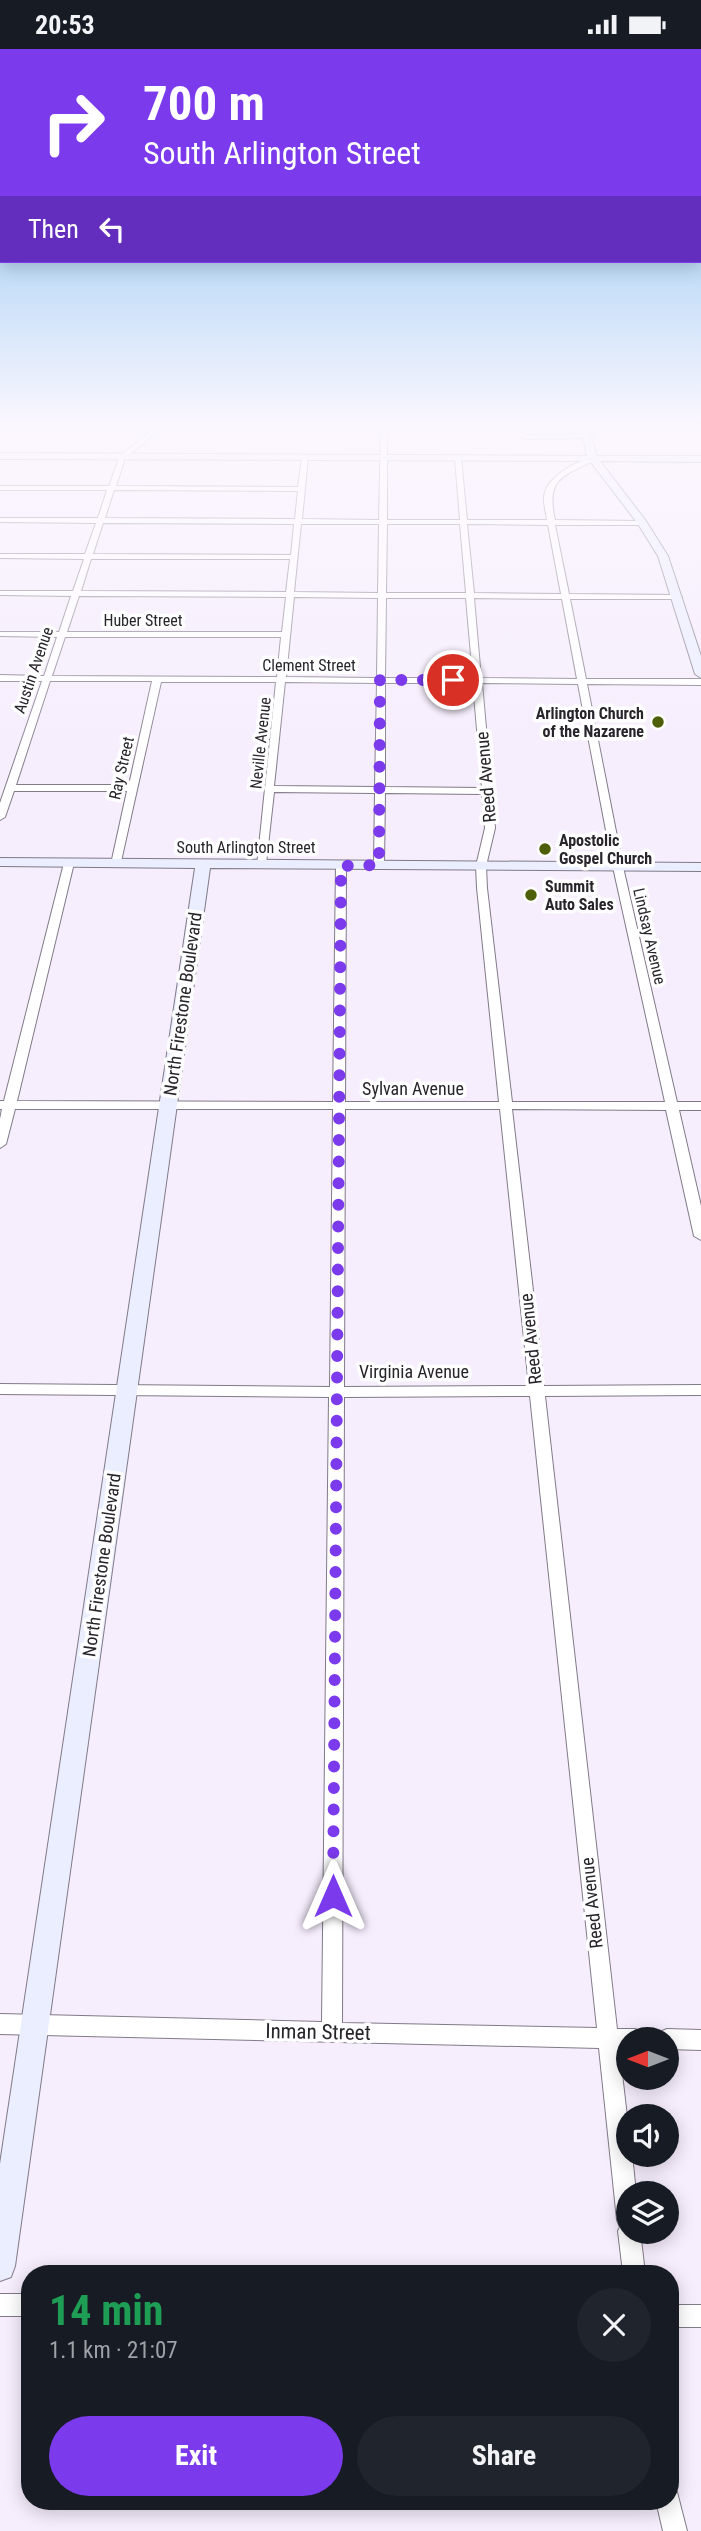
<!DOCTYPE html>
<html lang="en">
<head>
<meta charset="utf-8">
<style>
  body { margin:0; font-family:"Roboto Condensed",sans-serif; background:#20242c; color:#f1f3f6; height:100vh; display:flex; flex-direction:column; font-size:26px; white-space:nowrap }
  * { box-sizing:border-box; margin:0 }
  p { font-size:23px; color:#9ea1a6 }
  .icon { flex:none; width:38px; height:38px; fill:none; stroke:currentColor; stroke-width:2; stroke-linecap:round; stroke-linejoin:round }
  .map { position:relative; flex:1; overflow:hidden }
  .sheet { position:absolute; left:21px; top:2216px; width:658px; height:245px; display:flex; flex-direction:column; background:#171b24; border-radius:28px; box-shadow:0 4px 18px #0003 }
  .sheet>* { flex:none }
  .hud { position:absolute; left:0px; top:0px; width:702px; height:214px; box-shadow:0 4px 18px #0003; background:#7c3aed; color:#fff; overflow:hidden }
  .needle { width:46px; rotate:270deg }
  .tools { position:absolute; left:616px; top:1978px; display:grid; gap:14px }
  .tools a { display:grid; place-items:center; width:63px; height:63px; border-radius:50%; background:#171b24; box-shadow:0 4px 18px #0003; font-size:35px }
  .pin { position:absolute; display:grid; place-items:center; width:60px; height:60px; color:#fff; margin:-30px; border:4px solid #fff; border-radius:50%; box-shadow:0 2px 7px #0007 }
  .me { position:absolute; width:77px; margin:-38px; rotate:0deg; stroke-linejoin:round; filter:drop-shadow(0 0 5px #0008) }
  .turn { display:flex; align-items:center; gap:24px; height:147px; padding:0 28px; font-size:32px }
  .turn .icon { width:91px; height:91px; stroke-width:2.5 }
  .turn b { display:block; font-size:49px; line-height:60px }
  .then { display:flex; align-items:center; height:66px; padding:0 28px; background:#0003; gap:14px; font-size:26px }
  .round { display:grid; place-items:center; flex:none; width:74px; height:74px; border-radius:37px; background:#20242c }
  .headline { display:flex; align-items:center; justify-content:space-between; height:119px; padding:0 28px }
  h1 { font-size:42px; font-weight:700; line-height:52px; color:#1e9e55 }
  .action { display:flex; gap:14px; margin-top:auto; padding:14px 28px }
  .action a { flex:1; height:80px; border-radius:42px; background:#7c3aed; color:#fff; font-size:28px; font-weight:700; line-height:80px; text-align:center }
  .action a+a { background:#20242c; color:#f1f3f6 }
  .status { display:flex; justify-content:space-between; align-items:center; height:49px; padding:0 35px; background:#171b24; direction:ltr }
  .status svg { height:19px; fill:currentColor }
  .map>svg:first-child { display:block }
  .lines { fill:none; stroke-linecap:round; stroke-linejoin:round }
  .street-casing { stroke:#817a87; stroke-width:2 }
  .secondary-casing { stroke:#817a87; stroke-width:2 }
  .street { fill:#fff; fill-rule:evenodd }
  .secondary { fill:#eaeeff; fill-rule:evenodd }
  .route { stroke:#7c3aed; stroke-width:12; stroke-dasharray:0 21.6 }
  .poi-dot { fill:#4d6009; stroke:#fefefe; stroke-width:2.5 }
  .labels { text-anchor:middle; stroke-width:7; stroke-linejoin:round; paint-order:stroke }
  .far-street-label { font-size:16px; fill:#27242a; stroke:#fefefe }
  .far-poi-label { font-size:16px; font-weight:bold; fill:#27242a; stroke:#fefefe; text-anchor:start }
  .street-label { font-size:18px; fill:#27242a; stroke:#fefefe }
  .near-street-label { font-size:21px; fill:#27242a; stroke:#fefefe }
</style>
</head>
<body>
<div class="status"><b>20:53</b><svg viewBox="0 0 49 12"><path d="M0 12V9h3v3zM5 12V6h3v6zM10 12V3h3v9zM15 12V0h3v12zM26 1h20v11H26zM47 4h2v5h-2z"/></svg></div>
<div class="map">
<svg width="701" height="2482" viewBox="0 0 701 2482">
  <rect width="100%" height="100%" fill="#f6edfd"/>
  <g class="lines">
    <defs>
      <path id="street" d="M154,380H161L125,409L116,437L298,438L302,408L305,406L308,408L302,470L379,471L381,380H387V471H460L455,409L458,407L461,409L467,471H547C546,462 542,452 545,443C550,426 579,410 595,409V411C561,428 546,430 555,471L642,472L646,474L642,476H555L569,545L678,546L682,548L678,550H570L586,630H701V636L587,635L623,818L677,1053H701V1061H679L701,1157V1191L694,1187L666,1061L512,1060L544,1337L701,1336V1346L545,1347L617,1980H635L642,1983L645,1990H628V1999H619L628,2076V2105H632L636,2144H628V2182H640L645,2224H623L618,2182L620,2178L617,2171L599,1999L0,1985V1965L322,1973L329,1348L0,1345V1335L330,1338L333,1060H15L6,1095L0,1099V1070L2,1060H0V1052H4L64,814L69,811L74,814L17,1052L333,1053L336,816L341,813L346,816L345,1053H499L477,839L476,817L485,779L482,745L385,744L384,816L379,819L374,816L375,744L274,743L266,815L265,817H257L276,633H161L120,817H112L111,815L127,742H14L5,768L0,771V754L42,632H0V626L44,627L57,588L0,587V583H59L71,547L0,546V542H73L84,510L0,509V505H85L96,474L0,473V469H98L107,441H0V437H109L120,407ZM114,441L298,442L295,470L105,469ZM103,474L294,475L291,506L93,505ZM301,475H379L378,544L294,543ZM387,475H460L466,544H386ZM467,475L548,476L561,545L474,544ZM91,510H290L286,543L81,542ZM79,547L286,548L282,583H67ZM294,548L378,549L377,629L286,628ZM386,549H466L473,629H385ZM474,549L562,550L577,630L481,629ZM65,588H281L277,628L52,627ZM50,632H152L129,736H16ZM285,633L377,634L375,738L274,737ZM385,634H473L482,739L385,738ZM482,634L578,635L613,818L665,1053H512L487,839L486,817L495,779ZM345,1060H500L529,1337L344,1338ZM530,1347L597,1979L342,1974L344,1348Z
        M514,380H520L522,385L527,386L587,385L590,387L587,389L527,390L517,387Z
        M667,1980L701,1981V2001L667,2000V1990H657L660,1983Z
        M0,2245H30V2267H0Z
        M670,2256H701V2278H670Z
        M670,2441L677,2443L687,2482H663L656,2452H670Z"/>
      <path id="secondary" d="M581,380H589L597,407H701V413L600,412L646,472L668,507L701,607V629L695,625L658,507L638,475L590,412L0,410V404L587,407Z
        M0,809L701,814V822L210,819L15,2217L11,2228L0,2232V2115L195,819L0,817Z"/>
    </defs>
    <use href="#street" class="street-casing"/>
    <use href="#secondary" class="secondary-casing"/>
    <use href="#street" class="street"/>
    <use href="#secondary" class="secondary"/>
  </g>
  <linearGradient id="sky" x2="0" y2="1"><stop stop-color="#71b8f0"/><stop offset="0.52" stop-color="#fbf7fe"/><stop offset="1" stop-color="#fbf7fe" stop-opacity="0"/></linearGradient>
  <rect width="701" height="727" fill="url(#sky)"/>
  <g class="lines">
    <path class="route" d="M333,1847L341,817L379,816L380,631H453"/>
  </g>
  <g class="poi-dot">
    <circle cx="658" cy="673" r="7"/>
    <circle cx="545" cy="800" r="7"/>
    <circle cx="531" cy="846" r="7"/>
  </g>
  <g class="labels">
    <g class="far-street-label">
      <text x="143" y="577">Huber Street</text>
      <text x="309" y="622">Clement Street</text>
      <text transform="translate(33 621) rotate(-71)" y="6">Austin Avenue</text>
      <text transform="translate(260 694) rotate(-84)" y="6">Neville Avenue</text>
      <text transform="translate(121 719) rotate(-77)" y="6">Ray Street</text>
      <text x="246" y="804">South Arlington Street</text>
      <text transform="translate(650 887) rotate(77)" y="6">Lindsay Avenue</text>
    </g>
    <g class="far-poi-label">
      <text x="644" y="670" text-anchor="end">Arlington Church<tspan x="644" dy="18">of the Nazarene</tspan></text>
      <text x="559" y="797">Apostolic<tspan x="559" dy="18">Gospel Church</tspan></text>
      <text x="545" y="843">Summit<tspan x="545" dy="18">Auto Sales</tspan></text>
    </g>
    <g class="street-label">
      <text transform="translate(486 728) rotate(-95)" y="6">Reed Avenue</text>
      <text transform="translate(183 955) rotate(-82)" y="6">North Firestone Boulevard</text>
      <text x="413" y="1046">Sylvan Avenue</text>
      <text transform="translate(531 1290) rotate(-96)" y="6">Reed Avenue</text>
      <text x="414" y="1329">Virginia Avenue</text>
      <text transform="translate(102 1516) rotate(-82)" y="6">North Firestone Boulevard</text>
      <text transform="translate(592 1854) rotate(-96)" y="6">Reed Avenue</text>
    </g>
    <g class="near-street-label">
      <text transform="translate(318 1983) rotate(1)" y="7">Inman Street</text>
    </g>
  </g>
</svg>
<div class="tools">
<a><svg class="needle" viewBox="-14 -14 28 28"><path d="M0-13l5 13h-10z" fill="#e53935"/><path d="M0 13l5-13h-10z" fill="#9ea1a6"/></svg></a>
<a><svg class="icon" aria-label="sound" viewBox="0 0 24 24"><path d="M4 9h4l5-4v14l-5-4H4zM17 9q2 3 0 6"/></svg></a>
<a><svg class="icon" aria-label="layers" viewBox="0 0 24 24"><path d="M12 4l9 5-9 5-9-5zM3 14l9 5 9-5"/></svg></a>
</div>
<div class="pin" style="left:453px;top:631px;background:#d93025"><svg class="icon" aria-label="arrive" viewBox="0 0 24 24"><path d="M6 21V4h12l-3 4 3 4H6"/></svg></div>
<svg class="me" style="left:333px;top:1847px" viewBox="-20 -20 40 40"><path d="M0-17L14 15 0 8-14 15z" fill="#7c3aed" stroke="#fff" stroke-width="4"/></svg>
<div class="hud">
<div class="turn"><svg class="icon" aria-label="right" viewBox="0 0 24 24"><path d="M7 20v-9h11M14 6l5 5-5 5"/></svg><div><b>700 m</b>South Arlington Street</div></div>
<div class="then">Then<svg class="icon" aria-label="left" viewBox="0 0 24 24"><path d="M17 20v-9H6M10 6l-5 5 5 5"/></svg></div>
</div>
<section class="sheet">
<div class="headline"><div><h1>14 min</h1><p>1.1 km · 21:07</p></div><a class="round"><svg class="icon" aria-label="close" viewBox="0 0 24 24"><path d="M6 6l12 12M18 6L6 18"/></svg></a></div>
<div class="action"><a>Exit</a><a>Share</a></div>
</section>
</div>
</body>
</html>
